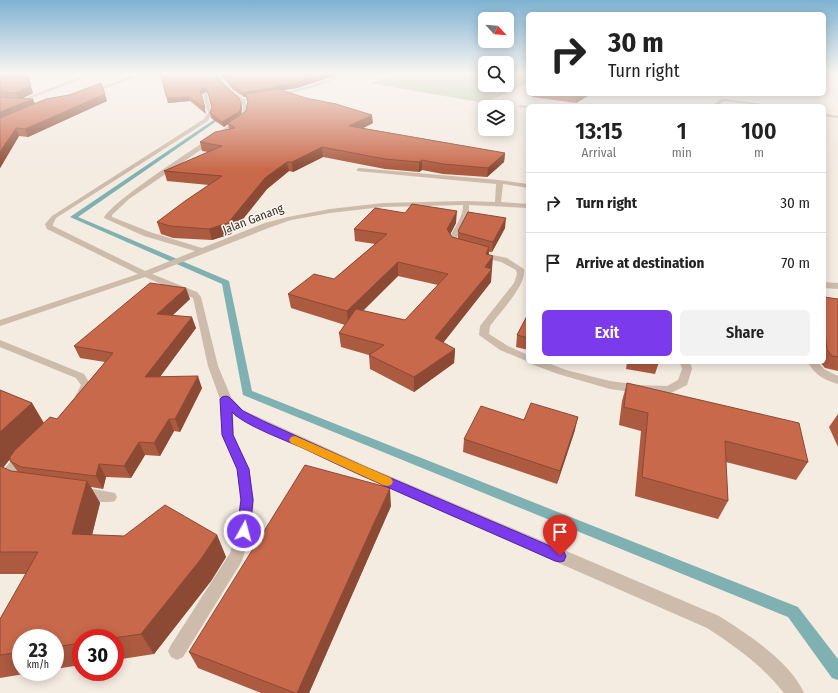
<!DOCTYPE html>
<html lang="en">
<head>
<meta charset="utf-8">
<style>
  body { margin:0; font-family:"Fira Sans Condensed",sans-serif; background:#f2f2f2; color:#222; height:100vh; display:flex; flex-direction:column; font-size:15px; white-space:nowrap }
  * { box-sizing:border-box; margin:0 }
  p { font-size:13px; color:#767676 }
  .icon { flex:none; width:22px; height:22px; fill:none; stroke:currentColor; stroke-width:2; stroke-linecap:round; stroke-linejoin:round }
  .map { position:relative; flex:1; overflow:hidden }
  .side { position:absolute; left:526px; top:104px; width:300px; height:260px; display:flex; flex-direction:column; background:#fff; border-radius:6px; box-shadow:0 2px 10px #0003 }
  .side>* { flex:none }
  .guide { position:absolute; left:526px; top:12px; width:300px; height:84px; border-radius:6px; box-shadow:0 2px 10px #0003; background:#fff; color:#222; overflow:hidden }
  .needle { width:26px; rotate:116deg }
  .controls { position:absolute; left:478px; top:12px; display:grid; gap:8px }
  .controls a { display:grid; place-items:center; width:36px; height:36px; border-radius:6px; background:#fff; box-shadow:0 2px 10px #0003; font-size:20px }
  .speed { position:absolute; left:12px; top:629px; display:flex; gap:8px; font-size:20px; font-weight:700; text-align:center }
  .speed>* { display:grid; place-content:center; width:52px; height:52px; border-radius:50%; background:#fff; box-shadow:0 2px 10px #0003; line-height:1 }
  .speed small { font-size:10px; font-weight:400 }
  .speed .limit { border:6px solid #d22; background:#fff; color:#111 }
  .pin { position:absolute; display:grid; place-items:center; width:34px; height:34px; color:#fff; margin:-41px -17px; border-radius:50% 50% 50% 0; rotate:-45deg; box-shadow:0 0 4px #0007 }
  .pin .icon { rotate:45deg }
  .me { position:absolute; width:44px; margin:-22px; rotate:7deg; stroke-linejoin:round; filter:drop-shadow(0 0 3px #0008) }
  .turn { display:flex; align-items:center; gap:14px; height:84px; padding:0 16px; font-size:18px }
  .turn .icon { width:52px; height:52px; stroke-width:2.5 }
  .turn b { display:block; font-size:28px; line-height:34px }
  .eta { display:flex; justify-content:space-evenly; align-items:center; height:68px; text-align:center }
  .eta b { font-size:24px; font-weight:600; line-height:28px }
  .primary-button { display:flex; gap:8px; margin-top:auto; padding:8px 16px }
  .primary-button a { flex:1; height:46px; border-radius:6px; background:#7c3aed; color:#fff; font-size:16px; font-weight:600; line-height:46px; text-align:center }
  .primary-button a+a { background:#f2f2f2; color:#222 }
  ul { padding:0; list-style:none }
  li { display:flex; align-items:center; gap:12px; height:60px; padding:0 16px; border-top:1px solid #e0e0e0 }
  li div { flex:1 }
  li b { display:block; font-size:15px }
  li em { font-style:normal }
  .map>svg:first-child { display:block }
  .green { fill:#b8c4a0 }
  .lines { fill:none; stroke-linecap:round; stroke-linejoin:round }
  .stream { fill:#7fb0b2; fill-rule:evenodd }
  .minor { fill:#cdbbac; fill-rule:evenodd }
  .wall { fill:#ac5a40; fill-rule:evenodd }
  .shaded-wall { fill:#8c4a34 }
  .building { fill:#c8694b; stroke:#8c4a34 }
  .route { fill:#7c3aed; stroke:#51269a }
  .slow { fill:#f59e0b }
  .labels { text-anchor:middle; stroke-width:3; stroke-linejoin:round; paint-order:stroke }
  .far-street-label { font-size:12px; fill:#3b302b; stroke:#fbf5ee }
</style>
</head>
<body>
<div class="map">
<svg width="838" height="693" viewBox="0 0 838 693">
  <rect width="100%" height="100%" fill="#f4ebe1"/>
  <path class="green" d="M402,73H485V85H507V73H528V83L484,103L370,83Z"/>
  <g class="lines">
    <path class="stream" d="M222,112L224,113V116L78,217L229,281L252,391L798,607L838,659V680L832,678L788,617L243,395L222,284L70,217L221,115L220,113Z"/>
    <path class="minor" d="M90,73L93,74L19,103L15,102Z
      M214,73H218L231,90L244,99L259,97L261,98L245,101L248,109L246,119L129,199L112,215V217L150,232L202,248L265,223L288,217L330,209L383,203L466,201L495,202L496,184L357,171V169L359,168L499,180L528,184V188L503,184L501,202L528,204V208L469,205V214L457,238L456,242L462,248L458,250H455L448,242C452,229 463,220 463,205L383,207L330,213L291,220L271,227L152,274L197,292L201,297L218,366L231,397L243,410L366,466L719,616C746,633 791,662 804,693H784C762,665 736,647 707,628L356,474L235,416L233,413L234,435L249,469L254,500L251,531L242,561L183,657L177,660L171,657L168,651L171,645L230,553L237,531L240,500L237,469L222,435L220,399L208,366L193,298L145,277L0,326V320L138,274L47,229L45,224L52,216L204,119L208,113L203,94L205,93L207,94L212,113L208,121L56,218L53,224V226L145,271L195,251L144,236L104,218C109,202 221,131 242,117C246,100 239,102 228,91C223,86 219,79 214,73Z
      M348,73H353L311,88L277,96L275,95L309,86Z
      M131,76L134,77L91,94L88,93Z
      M32,78L31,80L0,85V83Z
      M724,99L770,105L772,106L724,101L718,106H713L719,100Z
      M520,105L529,106L528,108L518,107Z
      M824,114L838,116V118L824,116Z
      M476,252H479L507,258L524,269C527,285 499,313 490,326L489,334L508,346L528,355L529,362L500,350L479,335L480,326L514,283L517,274L516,270L501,262L476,256Z
      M824,282L838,283V289L824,288Z
      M0,340L84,374L91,385L85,400H77L75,397L81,385L76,378L0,347Z
      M530,362H545L566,370L610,381L639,385L667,386L678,380L682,369L680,362H690L692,369L687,385L669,394L639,393L610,389L558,374L531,364Z
      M808,362H818L824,369L838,376V384C825,380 814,375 808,362Z
      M22,451L26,453L28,456L17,470L18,475L23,477L25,481L23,485L18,486L8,482L4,469L18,453Z
      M82,487L115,493L117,497L115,501C105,504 87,500 77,497L75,493L77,489Z"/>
  </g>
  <path class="wall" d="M0,73H26L33,93L23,98L35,103L107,101L28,137L19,136L0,168Z
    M160,73L222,83L241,103L242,108L241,115L246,111L248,104L246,97H244L232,89L220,73H343L297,88L282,90L373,123L363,128L505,153L504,162L487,177L443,174L422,170L419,172L385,169L323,157L293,172L289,171L267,189L231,234L212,240L173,238L161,234L157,222L209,185L167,181L164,171L208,152L202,151L200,142L229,129L228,124L224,127L211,118L210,113L212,108L208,94L206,92L202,94L206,114L190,101L168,103Z
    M532,94H591L576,103L532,97Z
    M456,223L450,234L452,237L458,239V231L505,228L492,252H489V255L491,268V282L443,343L455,349L454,363L414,392L370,369L369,355L341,347L339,333L345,325L291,308L288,294L334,279L375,244L355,241L354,229ZM398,276L438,285L405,320L363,311Z
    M824,297L838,299V371L825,368L820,362H824Z
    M190,299L173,315L196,328L160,377L202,388L180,432L174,431L160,456L145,455L131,478L106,477L103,489L91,487L100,503L92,535L124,536L217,535L226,557L211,581L154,654L115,660V638H81V665L55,669V638H21V672H36L0,678V619L26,574H0V390L32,403L44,423L57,419L105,362L80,358L74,346ZM10,459V461L18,472L11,471L3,467Z
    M528,314V350L516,347L517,335Z
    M627,362H659L655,374L626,369Z
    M627,383L808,462L796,480L726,462L728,501L718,519L635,496L641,431L619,425L622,401Z
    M838,414V447L829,427Z
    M524,420L575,430L557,484L463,452L464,439Z
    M391,506L309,693H261L198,668L189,652Z"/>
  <path class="shaded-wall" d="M11,73H26L33,93L19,100L16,93L0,81V74Z
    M329,73H343L297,88L247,97L246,94V97H244L243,93Z
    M205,87L206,92L202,94L200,90Z
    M105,94L107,101L28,137L25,129Z
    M581,94H591L576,103L577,96Z
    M189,97L190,101L168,103L167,98Z
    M33,99L36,106L0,121V112Z
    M241,103L242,108L241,116L228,123V124L224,127L222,122Z
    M372,115L373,123L350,135L349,126Z
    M16,128L19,136L0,168V152Z
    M322,147L323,157L293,172L292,162Z
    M505,153L504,162L487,177L488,168Z
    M422,160V170L419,172V162Z
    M287,162L289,171L267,189L231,234L212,240L209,229L265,178Z
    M457,211L456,223L447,241V229Z
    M506,218L505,228L492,252L493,242Z
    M489,247L488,260L493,256L491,282L435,353V338Z
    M398,262V276L348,325L347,311Z
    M186,288L190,299L161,326L157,314Z
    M192,317L196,328L150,390L145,377Z
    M455,349L454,363L414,392V377Z
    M198,376L202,388L180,432L175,419Z
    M32,403L44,424L13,455L3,468L0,473V432Z
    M578,417L575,430L557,484L560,471Z
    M169,419L174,431L160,456L154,443Z
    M139,442L145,455L131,478L124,466Z
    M99,464L106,477L103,489L96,476Z
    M87,481L100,503L87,555L72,534Z
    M390,488L391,506L309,693H297Z
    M217,535L226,557L211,581L154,654L141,634Z"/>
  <path class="building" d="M0,73H11L0,74Z
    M160,73H214L222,83L239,98L241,103L240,111L222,122L210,113L212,108L207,89L205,87L200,90L205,108L189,97L167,98Z
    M222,73H329L296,83L243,93L231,84Z
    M27,75L31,86L16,93L0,92V91H1H0V79Z
    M101,83L105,94L25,129L16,128L0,152V118L46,99L69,95Z
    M278,89L306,98L336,104L372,115L349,126L505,153L488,168L443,164L422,160L419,162L385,159L322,147L292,162H287L265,178L228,223L209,229L170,226L157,222L185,201L222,176L164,171L222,146L200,142L215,132L235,128L228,123L246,111L248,101L246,94Z
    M561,94H581L577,96Z
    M0,97L33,99L0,112Z
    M412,204L457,211L447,229L452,237L489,247L486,254L493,256L485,267L492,269L435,338L455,349L414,377L369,355L384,345L339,333L356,309L405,320L448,274L398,262L347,311L288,294L314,274L334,279L387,234L354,229L375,208L405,213Z
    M468,212L506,218L493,242L460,233L458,231Z
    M150,283L186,288L157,314L192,317L145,377L198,376L175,419H169L154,443L139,442L124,466L99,464L96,476L21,467L10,461V457L15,450L50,417L57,419L113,353L74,346Z
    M824,297L838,299V357L832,356L827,350L824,321Z
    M528,314V338L517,335Z
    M627,383L799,423L808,462L725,441L728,501L642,477L648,413L624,407Z
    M0,390L32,403L0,432Z
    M531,403L578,417L560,471L464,439L481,406L524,420Z
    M305,465L390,488L297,693H295L189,652Z
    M0,466L11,471L87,481L72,534L124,536L165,505L217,535L201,559L141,634L113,638H81V643L55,647V638H21V652L0,655V619L38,552H0Z"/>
  <linearGradient id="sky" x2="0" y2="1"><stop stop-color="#7eb2d2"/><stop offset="0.43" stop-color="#faf6f2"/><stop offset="1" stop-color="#faf6f2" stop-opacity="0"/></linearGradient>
  <rect width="838" height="170" fill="url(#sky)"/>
  <path class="route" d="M226,396L229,397L243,411L263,421L365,467L564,552L566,556L564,561L560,562L555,561C472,524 389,489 307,450C288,441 245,426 232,412L233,435L249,469L253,500L250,531L248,535L244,537L239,535L237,531L241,500L237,469L222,435L220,399L222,397Z"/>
  <path class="slow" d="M295,436L391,478L393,482L391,485L387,486L383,485L291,443L289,440L291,437Z"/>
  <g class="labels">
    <g class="far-street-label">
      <text transform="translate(253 219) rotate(-21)" y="4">Jalan Ganang</text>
    </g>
  </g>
</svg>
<div class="controls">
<a><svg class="needle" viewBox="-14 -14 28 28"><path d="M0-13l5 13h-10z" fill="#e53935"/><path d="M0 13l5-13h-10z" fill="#767676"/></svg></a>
<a><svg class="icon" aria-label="search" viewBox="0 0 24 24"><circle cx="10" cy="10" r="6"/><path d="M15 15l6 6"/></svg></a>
<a><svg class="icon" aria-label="layers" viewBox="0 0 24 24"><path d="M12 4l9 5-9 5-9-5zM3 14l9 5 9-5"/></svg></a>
</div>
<div class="speed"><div>23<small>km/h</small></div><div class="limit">30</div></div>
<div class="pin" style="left:560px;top:556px;background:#d93025"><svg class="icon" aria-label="arrive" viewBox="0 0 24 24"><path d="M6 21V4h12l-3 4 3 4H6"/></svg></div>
<svg class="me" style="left:244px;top:531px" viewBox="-20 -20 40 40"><circle r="17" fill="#7c3aed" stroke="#fff" stroke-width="3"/><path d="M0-11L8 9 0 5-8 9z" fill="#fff"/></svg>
<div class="guide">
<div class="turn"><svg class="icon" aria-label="right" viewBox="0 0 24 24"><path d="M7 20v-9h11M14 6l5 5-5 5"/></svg><div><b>30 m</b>Turn right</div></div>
</div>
<section class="side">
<div class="eta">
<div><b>13:15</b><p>Arrival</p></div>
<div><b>1</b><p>min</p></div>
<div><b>100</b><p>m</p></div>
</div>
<ul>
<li><svg class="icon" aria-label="right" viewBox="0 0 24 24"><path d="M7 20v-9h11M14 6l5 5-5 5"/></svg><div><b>Turn right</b></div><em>30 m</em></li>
<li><svg class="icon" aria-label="arrive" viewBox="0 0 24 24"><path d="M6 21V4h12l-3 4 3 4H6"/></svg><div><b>Arrive at destination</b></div><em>70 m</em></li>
</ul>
<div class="primary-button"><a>Exit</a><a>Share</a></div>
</section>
</div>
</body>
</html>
